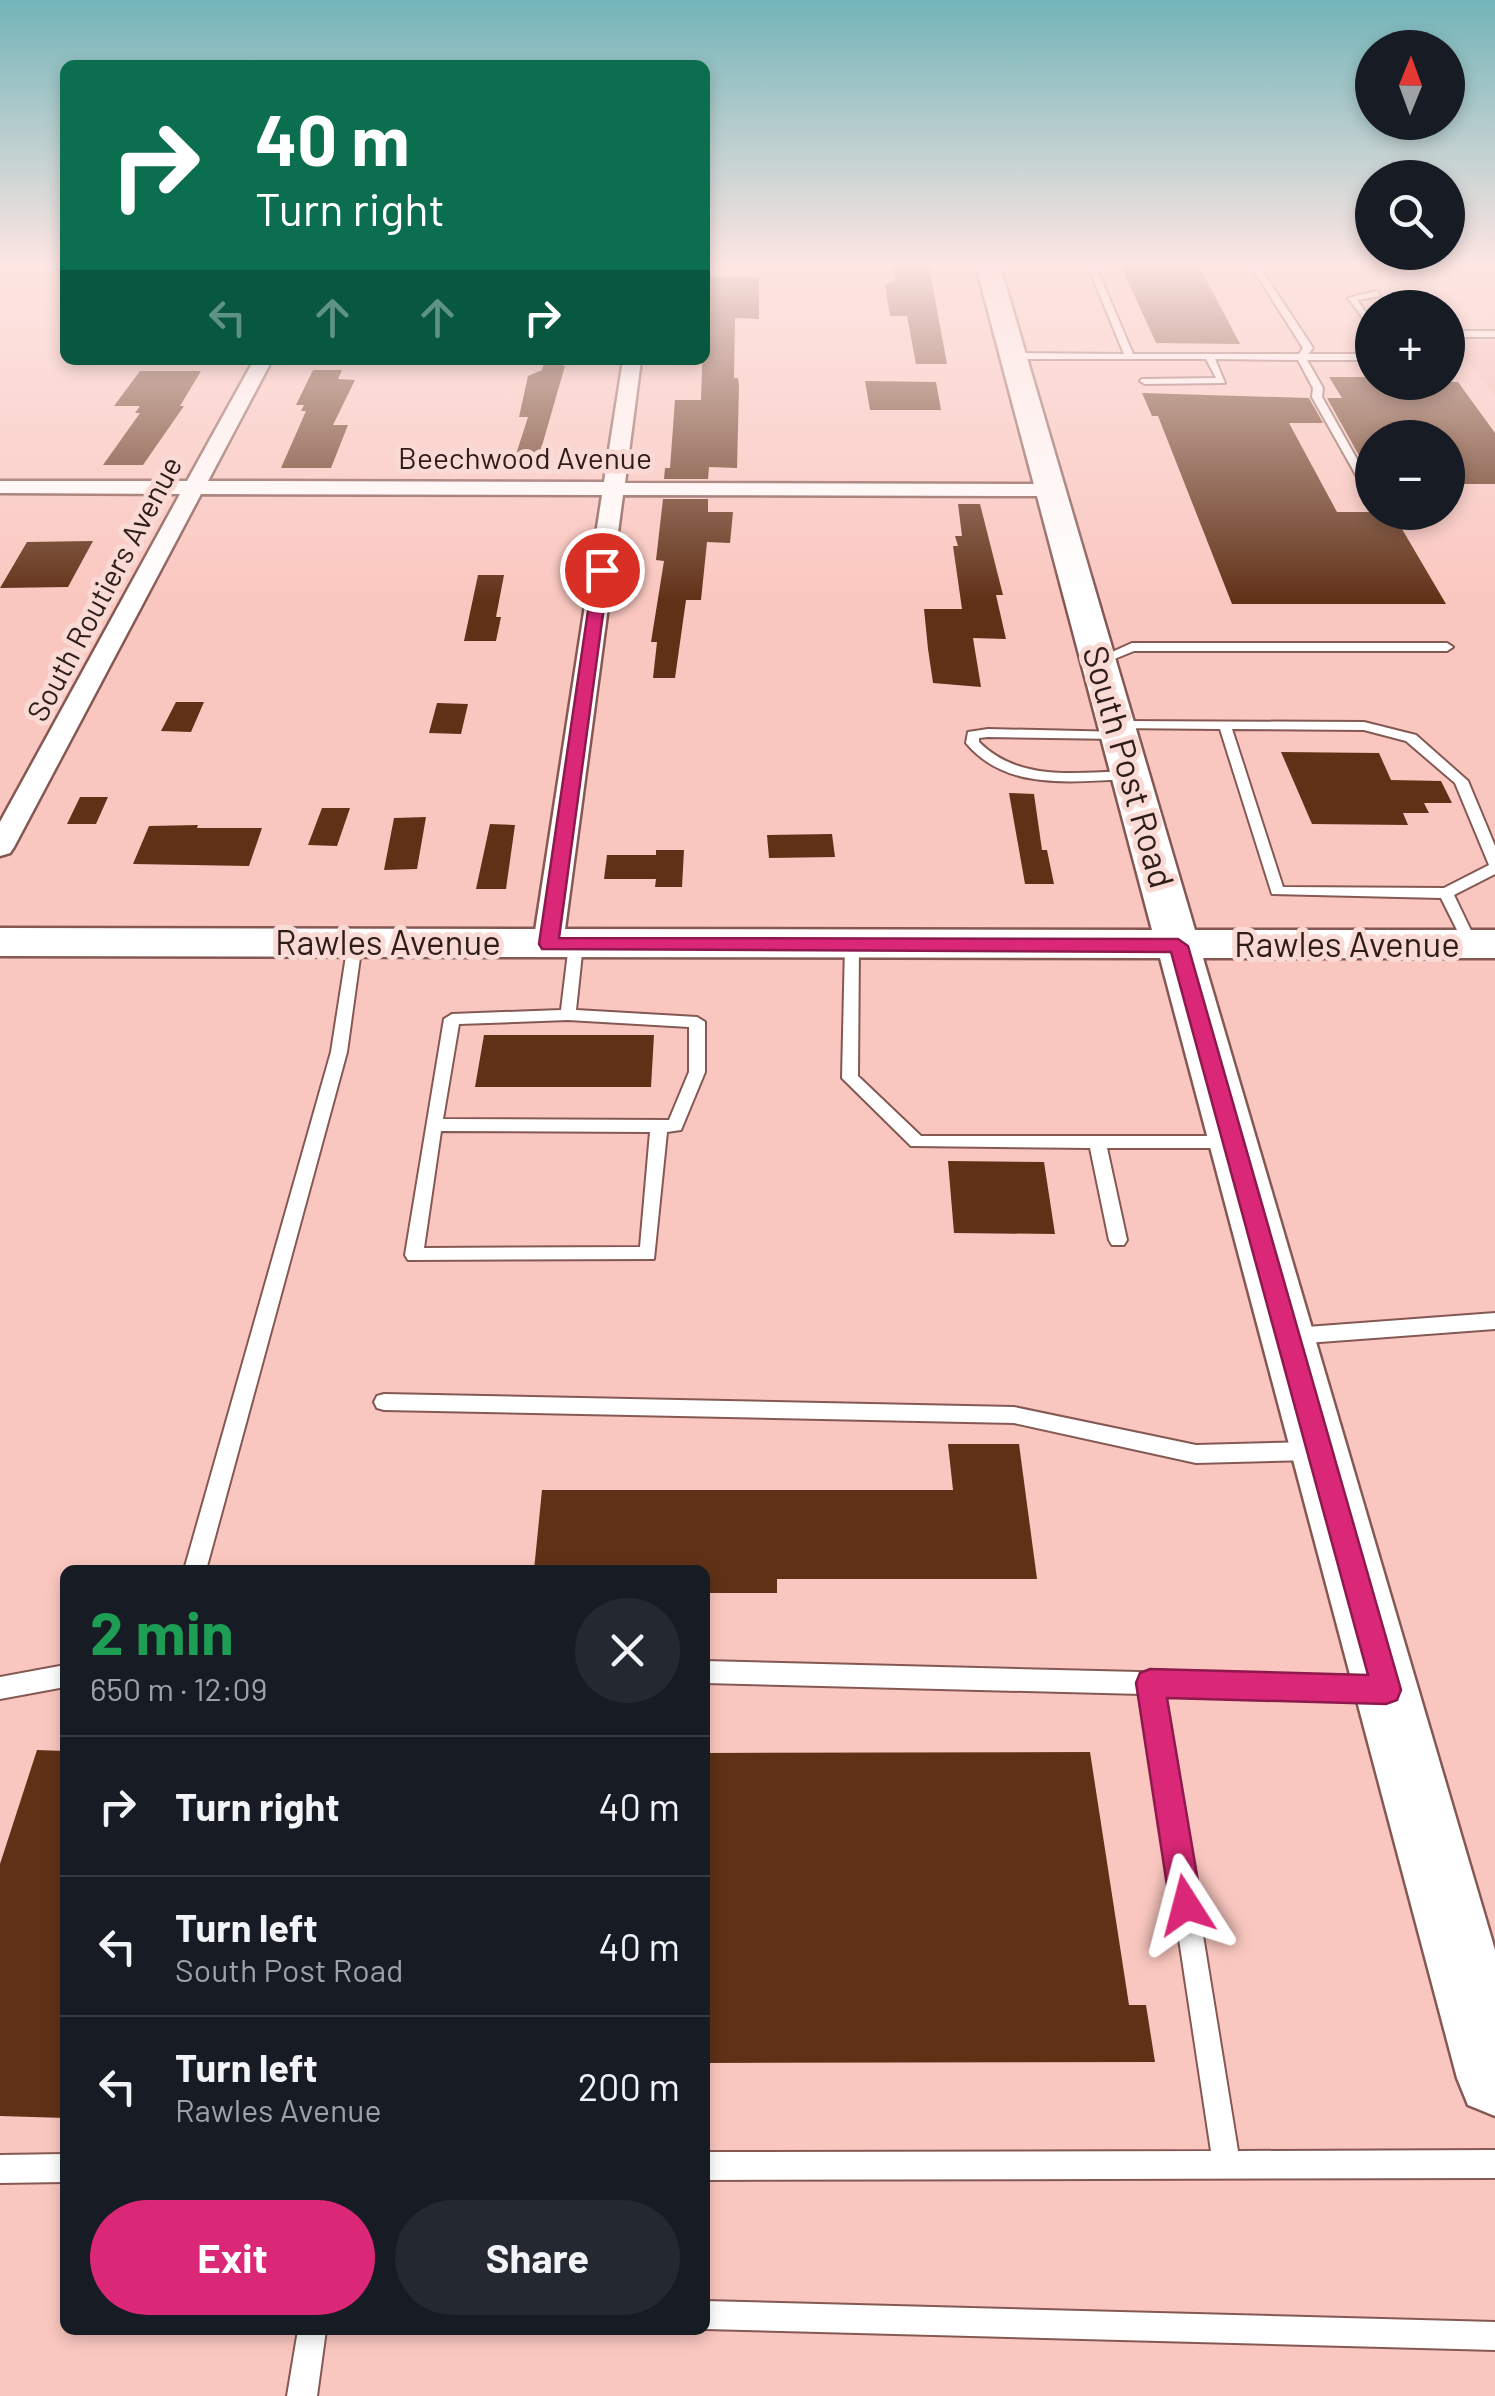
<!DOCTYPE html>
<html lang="en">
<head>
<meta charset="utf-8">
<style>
  body { margin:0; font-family:Barlow,sans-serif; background:#242831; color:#f1f3f6; height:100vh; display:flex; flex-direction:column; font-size:38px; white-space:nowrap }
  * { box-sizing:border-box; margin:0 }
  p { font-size:32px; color:#9ea1a6 }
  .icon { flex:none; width:55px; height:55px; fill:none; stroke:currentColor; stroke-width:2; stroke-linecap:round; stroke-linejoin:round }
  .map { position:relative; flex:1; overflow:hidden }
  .sheet { position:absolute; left:60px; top:1565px; width:650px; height:770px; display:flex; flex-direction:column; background:#171b24; border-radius:15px; box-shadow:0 5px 15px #0003 }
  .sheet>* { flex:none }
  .guide { position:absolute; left:60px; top:60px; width:650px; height:305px; border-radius:15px; box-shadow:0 5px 15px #0003; background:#0b6e4f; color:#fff; overflow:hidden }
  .needle { width:65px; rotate:1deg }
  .buttons { position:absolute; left:1355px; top:30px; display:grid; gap:20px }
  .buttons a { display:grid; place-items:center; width:110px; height:110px; border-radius:50%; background:#171b24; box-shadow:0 5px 15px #0003; font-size:50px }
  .pin { position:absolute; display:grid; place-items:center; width:85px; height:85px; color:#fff; margin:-42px; border:5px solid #fff; border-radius:50%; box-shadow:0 2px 10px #0007 }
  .me { position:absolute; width:110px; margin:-55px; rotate:351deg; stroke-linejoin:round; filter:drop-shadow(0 0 8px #0008) }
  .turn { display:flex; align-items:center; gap:35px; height:210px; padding:0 30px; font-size:45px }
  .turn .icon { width:130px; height:130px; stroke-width:2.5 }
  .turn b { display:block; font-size:70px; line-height:85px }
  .lanes { display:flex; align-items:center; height:95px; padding:0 30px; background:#0003; justify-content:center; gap:50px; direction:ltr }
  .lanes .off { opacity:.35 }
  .round { display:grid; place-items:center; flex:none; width:105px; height:105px; border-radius:52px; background:#242831 }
  .summary { display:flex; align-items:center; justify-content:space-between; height:170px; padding:0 30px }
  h1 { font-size:60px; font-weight:700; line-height:75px; color:#1e9e55 }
  .primary-button { display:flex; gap:20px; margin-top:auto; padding:20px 30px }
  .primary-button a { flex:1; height:115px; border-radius:60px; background:#db2777; color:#fff; font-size:40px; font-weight:700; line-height:115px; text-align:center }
  .primary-button a+a { background:#242831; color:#f1f3f6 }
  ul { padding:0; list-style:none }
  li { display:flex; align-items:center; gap:30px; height:140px; padding:0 30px; border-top:2px solid #363941 }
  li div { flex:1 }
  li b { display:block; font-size:38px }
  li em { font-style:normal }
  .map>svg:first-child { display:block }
  .built { fill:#f4b9b1 }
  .building { fill:#603117 }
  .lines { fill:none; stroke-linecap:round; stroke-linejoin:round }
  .lane-casing { stroke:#855953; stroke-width:4 }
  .street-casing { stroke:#855953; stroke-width:5 }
  .secondary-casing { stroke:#855953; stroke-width:5 }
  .lane { fill:#fff; fill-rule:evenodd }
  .street { fill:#fff; fill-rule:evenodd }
  .secondary { fill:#fff; fill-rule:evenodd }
  .route { fill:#db2777; stroke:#8e194d; stroke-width:2.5 }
  .labels { text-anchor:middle; stroke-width:10; stroke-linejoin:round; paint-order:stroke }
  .far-street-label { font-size:30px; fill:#2f1d1a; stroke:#f9dad5 }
  .street-label { font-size:35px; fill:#2f1d1a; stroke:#f9dad5 }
</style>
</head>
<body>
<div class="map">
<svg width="1495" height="2396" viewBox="0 0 1495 2396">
  <rect width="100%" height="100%" fill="#fac7c0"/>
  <path class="built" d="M1452,342H1495V395Z"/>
  <path class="building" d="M893,266H929L947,364H916L907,316H890L885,285L896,280Z
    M1121,266H1199L1240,344L1156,343Z
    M705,277H759V319L735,318L734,378H738L739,386L737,468L709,467L708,479H664L665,468H670L675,400H701Z
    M545,360L565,366L535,470H511L528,417H519L528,376L542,370Z
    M313,370H342L338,379L355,380L333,425H348L331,468H281L306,411H301L304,405H296Z
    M140,371H201L180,406H184L143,465H103L140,413H135L140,406H114Z
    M1329,377H1372V382H1458L1495,433V484H1448V438H1372V479L1327,398H1342Z
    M865,381L936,382L941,410H870Z
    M1142,393L1309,398L1323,423H1289L1337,512H1392L1446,604H1232L1158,416H1152Z
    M663,499H708V512H733L730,543L707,542L701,600H686L675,678H653L657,642H651L664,561L656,560Z
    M958,504H980L1003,595H996L1006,639L973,638L981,687L933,683L928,649L924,609H962L953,546H958L955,536H962Z
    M93,541L68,587L0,588L27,542Z
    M478,575H504L496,617H501L496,641H464Z
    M176,702H204L191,732L161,731Z
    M437,703L468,704L461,734L429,733Z
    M1281,752L1379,753L1391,780L1441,781L1452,803H1424L1429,813H1403L1408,825L1312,824Z
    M1009,793L1034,794L1042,850H1047L1054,884H1025Z
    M80,797H108L96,824H67Z
    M322,808H350L337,846L308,845Z
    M426,817L417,869L384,870L394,818Z
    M490,824L515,825L506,889H476Z
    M198,825L197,828H262L249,866L133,864L149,826Z
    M832,834L835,857L769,858L767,835Z
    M656,850H684L682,887H655L656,879H604L607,855H656Z
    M484,1035H654L651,1087H475Z
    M948,1161L1044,1162L1055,1234L954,1233Z
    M948,1444H1019L1037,1579H777V1593H705V1570H534L542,1490H953Z
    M37,1750L65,1751V2118L0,2116V1864Z
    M1090,1752L1129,2005H1146L1155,2062L705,2063V1753Z"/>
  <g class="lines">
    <defs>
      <path id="lane" d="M1251,266H1259L1313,348L1308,354H1372V360H1307L1323,388L1322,397L1372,486V494L1365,491L1312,397L1313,388L1298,360L1215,359L1225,383L1145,384L1140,381L1142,379L1216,378L1206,359H1013L1008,356L1013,353L1124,354L1089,269L1093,267L1097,269L1133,354H1299L1303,348Z
        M1377,291L1380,296L1357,300L1372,321V330L1348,298Z
        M1448,331H1495V337H1448Z
        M1132,643H1447L1453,647L1447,651H1134L1102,664L1092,661Z
        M1117,721L1364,722L1416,735L1468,781L1495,846V874L1454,895L1478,945L1471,950L1466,948L1441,898L1272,894L1220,729L1112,728L1111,725ZM1232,729L1364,730L1406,741L1455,783L1489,865L1444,888L1283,887Z
        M988,729L1124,732L1125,735L1119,739L988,737L979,738V742C1020,783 1078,772 1131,771L1138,775L1131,779C1073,781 1007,792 966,743L968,732Z
        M355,938L362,943L347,1052L206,1570H184L331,1052L348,943Z
        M576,939L583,944L576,1010L697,1017L705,1022V1072L681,1130L667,1132L654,1259L408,1260L405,1255L444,1019L452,1014L561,1010L569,944ZM568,1020L689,1027V1072L669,1120L443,1119L459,1024ZM441,1131L650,1132L640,1247L424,1248Z
        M852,940L859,945L858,1076L921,1136H1230L1238,1142L1230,1148H1107L1127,1240L1124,1245H1112L1109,1240L1090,1148L911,1146L842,1078L845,945Z
        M1495,1313V1329L1293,1344L1286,1342L1284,1336L1286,1330L1293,1328Z
        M384,1394L1014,1407L1196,1445L1314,1442L1321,1445L1324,1451L1321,1457L1314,1460L1196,1463L1014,1423L384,1410L377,1408L374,1402L377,1396Z
        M705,1661L1376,1678L1384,1681L1387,1689L1384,1697L1376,1700L1164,1695L1238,2151L1495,2150V2178L705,2180V2152L1211,2151L1142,1694L705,1683Z
        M65,1665V1687L0,1699V1677Z
        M65,2154V2182L0,2183V2155Z
        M705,2301L1495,2322V2350L705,2329Z
        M298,2330H326L317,2396H287Z"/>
      <path id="street" d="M254,360H272L208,481L604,482L623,360H641L625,483L1051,484L1061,490L1051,496L623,495L563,944L559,951H537L533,944L602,495L201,494L14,847L10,853L0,856V822L180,494L0,493V481H187Z"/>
      <path id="secondary" d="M976,266H1000L1195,930H1495V958H1203L1495,1950V2116L1468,2105L1457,2078L1160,958L0,956V928L1152,930Z"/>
    </defs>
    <use href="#lane" class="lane-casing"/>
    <use href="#street" class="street-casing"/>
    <use href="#secondary" class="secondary-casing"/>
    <use href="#lane" class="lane"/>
    <use href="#street" class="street"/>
    <use href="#secondary" class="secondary"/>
  </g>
  <linearGradient id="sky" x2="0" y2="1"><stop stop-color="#72b4b8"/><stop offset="0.44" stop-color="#fde6e3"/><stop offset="1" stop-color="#fde6e3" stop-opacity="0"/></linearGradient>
  <rect width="1495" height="601" fill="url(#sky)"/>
  <path class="route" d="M602,565L609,570L559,938L1178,939L1188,946L1401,1690L1397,1700L1386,1704L1167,1698L1202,1905L1197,1917L1186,1921L1174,1917L1170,1905L1136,1683L1140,1673L1150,1669L1368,1675L1171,952L542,949L539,944L594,570Z"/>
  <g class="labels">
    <g class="far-street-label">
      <text x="525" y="469">Beechwood Avenue</text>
      <text transform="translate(105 589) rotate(-62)" y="10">South Routiers Avenue</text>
    </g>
    <g class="street-label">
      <text transform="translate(1128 767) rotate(74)" y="12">South Post Road</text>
      <text x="388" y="955">Rawles Avenue</text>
      <text x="1347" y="957">Rawles Avenue</text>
    </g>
  </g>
</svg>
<div class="buttons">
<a><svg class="needle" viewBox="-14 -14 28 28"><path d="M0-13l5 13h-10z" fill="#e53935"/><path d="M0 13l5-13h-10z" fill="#9ea1a6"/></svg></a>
<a><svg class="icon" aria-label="search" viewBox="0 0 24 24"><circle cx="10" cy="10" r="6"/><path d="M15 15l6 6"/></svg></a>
<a>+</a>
<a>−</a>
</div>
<div class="pin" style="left:602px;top:570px;background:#d93025"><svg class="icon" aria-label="arrive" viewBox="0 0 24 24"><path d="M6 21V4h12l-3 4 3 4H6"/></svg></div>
<svg class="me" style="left:1186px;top:1905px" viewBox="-20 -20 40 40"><path d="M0-17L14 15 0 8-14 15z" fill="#db2777" stroke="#fff" stroke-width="4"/></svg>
<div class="guide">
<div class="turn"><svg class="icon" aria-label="right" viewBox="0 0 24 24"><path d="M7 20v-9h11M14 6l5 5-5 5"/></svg><div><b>40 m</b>Turn right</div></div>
<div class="lanes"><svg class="icon off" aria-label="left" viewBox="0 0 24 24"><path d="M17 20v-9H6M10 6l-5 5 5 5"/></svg><svg class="icon off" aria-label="ahead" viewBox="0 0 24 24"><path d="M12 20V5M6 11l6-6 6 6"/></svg><svg class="icon off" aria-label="ahead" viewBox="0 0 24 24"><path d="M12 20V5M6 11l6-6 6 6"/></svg><svg class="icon" aria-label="right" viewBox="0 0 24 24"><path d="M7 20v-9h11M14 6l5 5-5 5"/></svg></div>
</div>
<section class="sheet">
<div class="summary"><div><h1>2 min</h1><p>650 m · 12:09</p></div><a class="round"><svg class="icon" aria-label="close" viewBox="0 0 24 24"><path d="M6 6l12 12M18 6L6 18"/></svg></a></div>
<ul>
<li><svg class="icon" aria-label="right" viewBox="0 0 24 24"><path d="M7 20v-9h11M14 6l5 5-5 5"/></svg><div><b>Turn right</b></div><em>40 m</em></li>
<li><svg class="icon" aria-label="left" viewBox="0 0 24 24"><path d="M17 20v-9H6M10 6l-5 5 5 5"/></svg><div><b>Turn left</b><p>South Post Road</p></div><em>40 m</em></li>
<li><svg class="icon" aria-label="left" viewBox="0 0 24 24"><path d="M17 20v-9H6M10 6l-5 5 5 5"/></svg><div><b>Turn left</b><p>Rawles Avenue</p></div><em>200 m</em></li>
</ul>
<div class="primary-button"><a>Exit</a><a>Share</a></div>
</section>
</div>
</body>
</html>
